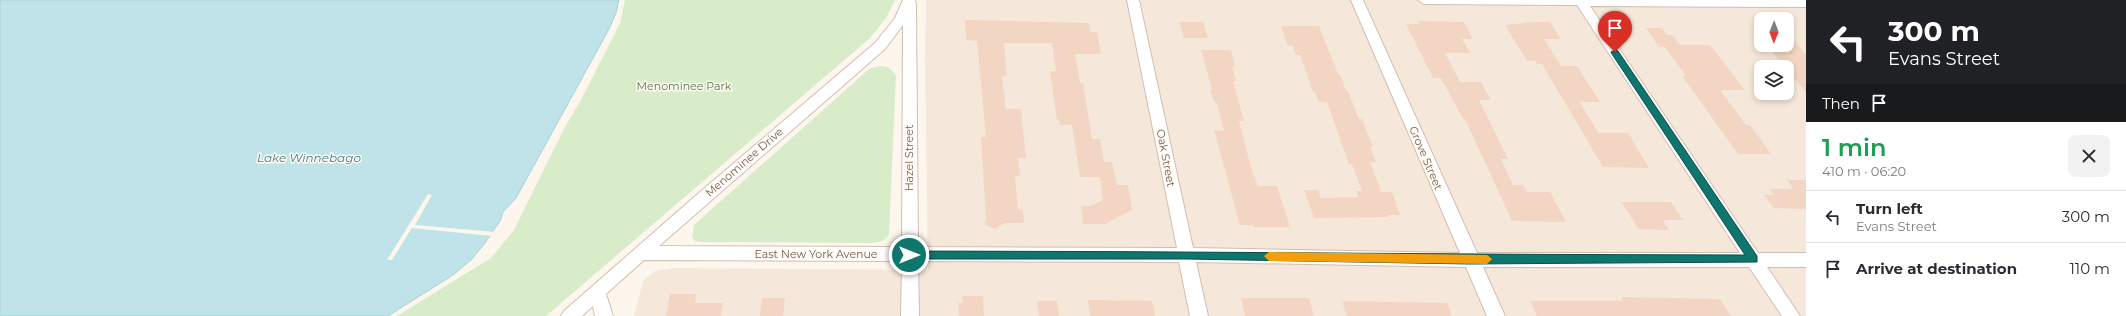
<!DOCTYPE html>
<html lang="en">
<head>
<meta charset="utf-8">
<style>
  body { margin:0; font-family:Montserrat,sans-serif; background:#f2f2f3; color:#2b2b33; height:100vh; display:flex; flex-direction:column; font-size:15px; white-space:nowrap }
  * { box-sizing:border-box; margin:0 }
  p { font-size:13px; color:#7c7c81 }
  .icon { flex:none; width:22px; height:22px; fill:none; stroke:currentColor; stroke-width:2; stroke-linecap:round; stroke-linejoin:round }
  .map { position:relative; flex:1; overflow:hidden }
  .sheet { display:flex; flex-direction:column; background:#fff; width:320px }
  .sheet>* { flex:none }
  .hud { background:#202124; color:#fff; overflow:hidden }
  .needle { width:26px; rotate:181deg }
  .buttons { position:absolute; left:1754px; top:12px; display:grid; gap:8px }
  .buttons a { display:grid; place-items:center; width:40px; height:40px; border-radius:8px; background:#fff; box-shadow:0 2px 6px #0003; font-size:20px }
  .pin { position:absolute; display:grid; place-items:center; width:34px; height:34px; color:#fff; margin:-41px -17px; border-radius:50% 50% 50% 0; rotate:-45deg; box-shadow:0 0 4px #0007 }
  .pin .icon { rotate:45deg }
  .me { position:absolute; width:44px; margin:-22px; rotate:90deg; stroke-linejoin:round; filter:drop-shadow(0 0 3px #0008) }
  .turn { display:flex; align-items:center; gap:14px; height:84px; padding:0 16px; font-size:18px }
  .turn .icon { width:52px; height:52px; stroke-width:2.5 }
  .turn b { display:block; font-size:28px; line-height:34px }
  .then { display:flex; align-items:center; height:38px; padding:0 16px; background:#0003; gap:8px; font-size:15px }
  .round { display:grid; place-items:center; flex:none; width:42px; height:42px; border-radius:8px; background:#f2f2f3 }
  .overview { display:flex; align-items:center; justify-content:space-between; height:68px; padding:0 16px }
  h1 { font-size:24px; font-weight:600; line-height:30px; color:#1e9e55 }
  ul { padding:0; list-style:none }
  li { display:flex; align-items:center; gap:12px; height:52px; padding:0 16px; border-top:1px solid #e1e1e2 }
  li div { flex:1 }
  li b { display:block; font-size:15px }
  li em { font-style:normal }
  main { display:flex; flex:1; min-height:0 }
  .map>svg:first-child { display:block }
  .residential { fill:#f5e8da; fill-rule:evenodd }
  .green { fill:#d8ecc9 }
  .water { fill:#bfe3e8; stroke:#a5d3da }
  .pier { fill:#fdf6ec }
  .building { fill:#f3d5c3 }
  .lines { fill:none; stroke-linecap:round; stroke-linejoin:round }
  .minor-casing { stroke:#d1beb0; stroke-width:2 }
  .minor { fill:#fff; fill-rule:evenodd }
  .route { fill:#0f766e; stroke:#0a4d48 }
  .slow { fill:#f59e0b }
  .labels { text-anchor:middle; stroke-width:3; stroke-linejoin:round; paint-order:stroke }
  .park-label { font-size:11px; fill:#537a41; stroke:#fffaf3 }
  .street-label { font-size:11px; fill:#7a5c4d; stroke:#fffaf3 }
  .water-label { font-size:12px; font-style:italic; fill:#437c86; stroke:#fffaf3 }
</style>
</head>
<body>
<main>
<div class="map">
<svg width="1806" height="316" viewBox="0 0 1806 316">
  <rect width="100%" height="100%" fill="#fdf6ec"/>
  <path class="residential" d="M926,0H1806V316H634L643,281L655,271L674,268L928,270L925,62ZM1761,19H1787V45H1761ZM1761,67H1787V93H1761Z"/>
  <path class="green" d="M625,0H895L886,18L870,38L546,316H397L491,258L514,230L565,127L582,98L620,23Z
    M881,66L888,67L896,75L889,235C884,241 880,242 872,243L700,242L695,241L692,237L694,225L869,69Z"/>
  <path class="water" d="M0,0H619L616,13L609,29L516,198L503,212L500,221L485,243L472,259L453,275L388,316H0Z"/>
  <path class="pier" d="M428,194L432,195L415,225L495,232L492,236L412,228L392,260H387Z"/>
  <path class="building" d="M965,20L1089,23L1090,32H1097L1101,54H1075L1080,83H1083L1092,139H1100L1104,162H1112L1117,185H1128L1132,210L1105,224H1083L1081,206H1091L1103,200L1100,177H1080L1072,125H1060L1059,120H1057L1050,71H1056L1052,43H1004L1007,76H1002L1006,109H1021L1026,158H1018L1020,176H1015L1018,209L1023,210L1024,223H1005L994,229L984,224L986,219L981,137H986L977,41L966,40Z
    M1418,21L1464,22L1473,39H1462L1470,53H1445L1460,82H1481L1491,100H1479L1508,159H1501L1513,185H1523L1527,192H1550L1566,222L1512,221L1465,119H1463L1441,78H1433L1406,24H1419Z
    M1179,22H1203L1208,38H1184Z
    M1532,22H1550L1561,39H1544L1561,66H1577L1600,102H1580L1598,133H1628L1649,168L1603,167L1542,64H1537L1536,61H1527L1505,25Z
    M1281,26H1319L1338,74H1340L1346,91H1348L1359,119H1362L1373,147H1370L1376,162H1370L1381,192H1392L1400,215H1388L1389,217L1314,218L1304,190H1318L1321,198L1358,197L1356,191H1362L1352,164H1349L1327,102H1319L1315,92H1313L1300,55H1296L1293,46H1288Z
    M1646,28H1662L1667,35H1672L1680,45H1710L1745,90H1720L1746,125H1750L1771,154H1738L1682,76H1686L1665,47H1659Z
    M1787,32L1806,55V92L1787,70V67H1785L1766,45H1787Z
    M1201,50H1231L1235,67H1232L1236,81H1233L1244,121H1239L1252,171L1258,186H1277L1290,227H1254L1253,225H1240L1214,130L1224,131L1217,103L1214,102L1210,89H1212Z
    M1787,180H1806V209L1774,208L1764,195H1774L1769,189H1793Z
    M1621,202H1671L1683,220H1663L1669,230L1639,229Z
    M670,294H696L695,303H723L721,316H666Z
    M962,296H983L984,316H959L958,303H963Z
    M1621,297L1720,299L1731,316H1537L1530,301H1623Z
    M762,298H785L783,316H760Z
    M1241,298H1309L1314,316H1245Z
    M1088,300L1152,301L1155,316H1090Z
    M1037,301H1057L1059,316H1039Z
    M1342,301L1447,303L1452,316H1347Z"/>
  <g class="lines">
    <defs>
      <path id="minor" d="M903,0H915L916,5L918,247L1177,248L1127,0H1139L1193,248L1460,253L1351,0H1363L1477,253H1740L1577,5L1424,4L1418,0H1806V7L1590,6L1758,253H1806V267H1767L1800,316H1782L1749,267H1483L1505,316H1487L1466,267L1196,262L1208,316H1190L1179,262L918,261L919,316H901L902,261L644,260L606,294L613,316H595L593,306L582,316H561L564,311L700,192L875,43L895,18ZM903,25L902,247L659,246L885,49Z"/>
    </defs>
    <use href="#minor" class="minor-casing"/>
    <use href="#minor" class="minor"/>
  </g>
  <path class="route" d="M1615,50L1618,51L1757,256V262L1470,264L1186,259H909L904,255L909,251C1188,251 1466,255 1745,255L1612,54L1611,52Z"/>
  <path class="slow" d="M1269,252L1487,255L1492,259L1487,264L1269,261L1264,256Z"/>
  <g class="labels">
    <g class="park-label">
      <text x="684" y="90">Menominee Park</text>
    </g>
    <g class="street-label">
      <text transform="translate(909 158) rotate(-90)" y="4">Hazel Street</text>
      <text transform="translate(1166 158) rotate(79)" y="4">Oak Street</text>
      <text transform="translate(1426 158) rotate(67)" y="4">Grove Street</text>
      <text transform="translate(744 162) rotate(-41)" y="4">Menominee Drive</text>
      <text x="816" y="258">East New York Avenue</text>
    </g>
    <g class="water-label">
      <text x="309" y="162">Lake Winnebago</text>
    </g>
  </g>
</svg>
<div class="buttons">
<a><svg class="needle" viewBox="-14 -14 28 28"><path d="M0-13l5 13h-10z" fill="#e53935"/><path d="M0 13l5-13h-10z" fill="#7c7c81"/></svg></a>
<a><svg class="icon" aria-label="layers" viewBox="0 0 24 24"><path d="M12 4l9 5-9 5-9-5zM3 14l9 5 9-5"/></svg></a>
</div>
<div class="pin" style="left:1615px;top:52px;background:#d93025"><svg class="icon" aria-label="arrive" viewBox="0 0 24 24"><path d="M6 21V4h12l-3 4 3 4H6"/></svg></div>
<svg class="me" style="left:909px;top:255px" viewBox="-20 -20 40 40"><circle r="17" fill="#0f766e" stroke="#fff" stroke-width="3"/><path d="M0-11L8 9 0 5-8 9z" fill="#fff"/></svg>
</div>
<section class="sheet">
<div class="hud">
<div class="turn"><svg class="icon" aria-label="left" viewBox="0 0 24 24"><path d="M17 20v-9H6M10 6l-5 5 5 5"/></svg><div><b>300 m</b>Evans Street</div></div>
<div class="then">Then<svg class="icon" aria-label="arrive" viewBox="0 0 24 24"><path d="M6 21V4h12l-3 4 3 4H6"/></svg></div>
</div>
<div class="overview"><div><h1>1 min</h1><p>410 m · 06:20</p></div><a class="round"><svg class="icon" aria-label="close" viewBox="0 0 24 24"><path d="M6 6l12 12M18 6L6 18"/></svg></a></div>
<ul>
<li><svg class="icon" aria-label="left" viewBox="0 0 24 24"><path d="M17 20v-9H6M10 6l-5 5 5 5"/></svg><div><b>Turn left</b><p>Evans Street</p></div><em>300 m</em></li>
<li><svg class="icon" aria-label="arrive" viewBox="0 0 24 24"><path d="M6 21V4h12l-3 4 3 4H6"/></svg><div><b>Arrive at destination</b></div><em>110 m</em></li>
</ul>
</section>
</main>
</body>
</html>
